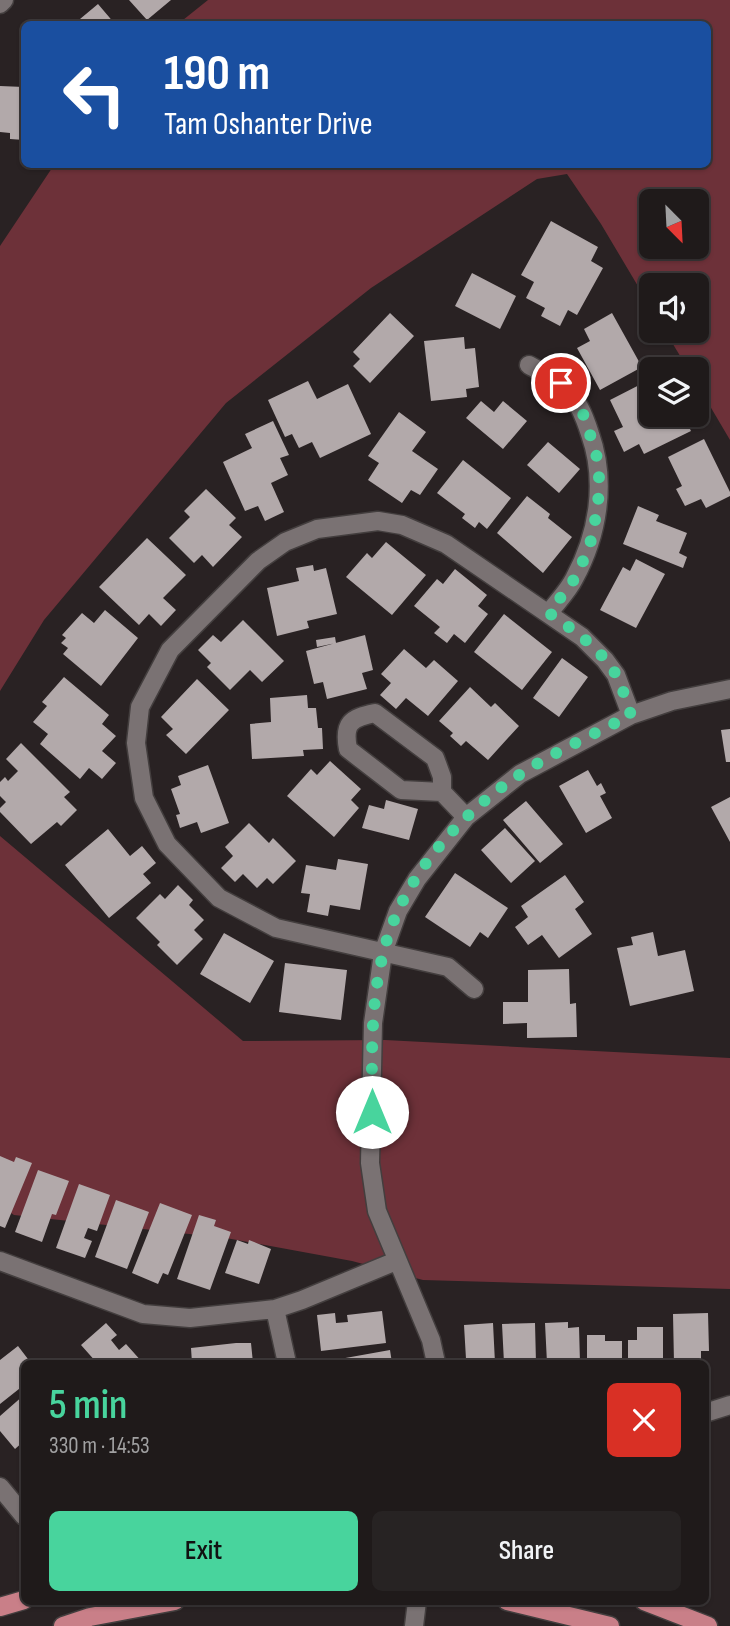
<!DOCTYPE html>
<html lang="en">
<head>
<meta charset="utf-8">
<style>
  body { margin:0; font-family:"Sofia Sans Condensed",sans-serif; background:#272323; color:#f1f3f6; height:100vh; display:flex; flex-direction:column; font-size:26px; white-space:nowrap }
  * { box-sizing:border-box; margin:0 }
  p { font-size:23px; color:#a1a1a2 }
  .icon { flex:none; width:38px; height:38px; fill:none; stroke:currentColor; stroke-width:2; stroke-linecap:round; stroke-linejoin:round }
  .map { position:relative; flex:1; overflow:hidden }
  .sheet { position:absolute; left:21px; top:1360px; width:688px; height:245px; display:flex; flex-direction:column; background:#1f1a1a; border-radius:10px; box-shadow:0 2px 5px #0004,0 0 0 2px #3c3839 }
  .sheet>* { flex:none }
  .guide { position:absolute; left:21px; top:21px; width:690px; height:147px; border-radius:10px; box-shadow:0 2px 5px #0004,0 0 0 2px #3c3839; background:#1a4fa0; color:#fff; overflow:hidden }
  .needle { width:46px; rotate:156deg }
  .tools { position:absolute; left:639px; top:189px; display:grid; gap:14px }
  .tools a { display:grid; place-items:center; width:70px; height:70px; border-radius:10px; background:#1f1a1a; box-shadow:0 2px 5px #0004,0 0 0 2px #3c3839; font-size:35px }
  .pin { position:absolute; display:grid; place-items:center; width:60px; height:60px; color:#fff; margin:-30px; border:4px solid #fff; border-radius:50%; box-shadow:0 2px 7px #0007 }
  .me { position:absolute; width:77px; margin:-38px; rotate:0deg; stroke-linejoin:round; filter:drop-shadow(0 0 5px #0008) }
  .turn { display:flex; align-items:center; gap:24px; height:147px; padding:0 28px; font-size:32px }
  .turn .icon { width:91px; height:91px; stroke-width:2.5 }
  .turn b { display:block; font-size:49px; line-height:60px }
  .round { display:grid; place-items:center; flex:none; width:74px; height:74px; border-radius:10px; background:#272323 }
  .head { display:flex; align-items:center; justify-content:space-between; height:119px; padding:0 28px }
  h1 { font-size:42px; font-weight:600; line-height:52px; color:#48d49d }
  .button { display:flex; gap:14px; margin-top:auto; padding:14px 28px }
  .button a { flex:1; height:80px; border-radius:10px; background:#48d49d; color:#111; font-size:28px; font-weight:600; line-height:80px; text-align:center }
  .button a+a { background:#272323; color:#f1f3f6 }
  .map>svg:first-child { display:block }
  .green { fill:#6d3139; fill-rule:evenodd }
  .building { fill:#b2a9aa }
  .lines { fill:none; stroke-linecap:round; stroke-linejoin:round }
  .minor-casing { stroke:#433e3e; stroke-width:21 }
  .major-casing { stroke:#433e3e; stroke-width:21 }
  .minor { stroke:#7a7273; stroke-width:18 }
  .major { stroke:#c97f88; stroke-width:18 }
  .route { stroke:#48d49d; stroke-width:12; stroke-dasharray:0 21.6 }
</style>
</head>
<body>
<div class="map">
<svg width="730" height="1626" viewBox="0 0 730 1626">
  <rect width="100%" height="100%" fill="#292223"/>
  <path class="green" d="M208,0H730V440L697,384L696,369H688L665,331H696V285H651V308L601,224L567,174L537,179L371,288L226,403L44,620L0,691V246L54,165L707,164V24H178ZM696,201V247H651V201Z
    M0,836L243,1041L385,1040L730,1058V1289L423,1280L352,1261L226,1238L14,1215L0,1206Z"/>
  <path class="building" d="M129,0H171L147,20Z
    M98,4L115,24H74Z
    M0,86L24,87V140L10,139V133L0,132Z
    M551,221L598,247L591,261L603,268L577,315L568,310L560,326L541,316L545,308L526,298L534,282L521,275Z
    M472,273L516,296L500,329L455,306Z
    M390,313L414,336L370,383L353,366L360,359L353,352Z
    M612,313L642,367L600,390L577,348L590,341L584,329Z
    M464,337L465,349L475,348L479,387L466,389L467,397L431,401L424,341Z
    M651,379V415H683L691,431L644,454L639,444L624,452L614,431L623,427L610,400Z
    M308,381L317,399L348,384L371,434L320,458L312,442L299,448L292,434L285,437L268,400Z
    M481,401L494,412L503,401L527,421L503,449L466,418Z
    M399,412L426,432L412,451L438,469L420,495L411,490L402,503L368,480L379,463L368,456Z
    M273,421L289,455L280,458L288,475L271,483L284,512L265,521L258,506L245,511L223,462L252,448L245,434Z
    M704,439L730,492V496L706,508L701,499L685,506L676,489L682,486L668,457Z
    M548,442L580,469L559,493L527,465Z
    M463,460L511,498L487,529L479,522L475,528L462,518L465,514L437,493Z
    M206,489L236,518L229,525L242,537L213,567L202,555L194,563L169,538L190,517L184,511Z
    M527,496L550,514L548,518L572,537L543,573L497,533Z
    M638,506L659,515L656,521L687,533L679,553L687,557L683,568L623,544Z
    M147,538L186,575L163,598L176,610L161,626L149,614L139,625L99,587Z
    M386,542L426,575L392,615L346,577L367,553L372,558Z
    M636,559L665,574L636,628L600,610L623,567L630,571Z
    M313,565L314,571L326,568L337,614L307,621L309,628L277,636L267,588L299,581L296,568Z
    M455,569L487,595L478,606L488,614L465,643L454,634L447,643L434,633L440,627L414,606L437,579L443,584Z
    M105,610L138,638L101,686L63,654L68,648L61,643L66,638L62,635L82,613L94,623Z
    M504,614L552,652L522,690L474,652Z
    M243,620L284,661L262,682L250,670L230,690L207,667L211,663L198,650L213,635L221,642Z
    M365,635L373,670L362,673L367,689L327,699L323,682L314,684L306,651Z
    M335,637L336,643L317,647L316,640Z
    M404,649L426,668L434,660L458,681L428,716L406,698L396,709L380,695L391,683L381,674Z
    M562,658L588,677L559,717L533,698Z
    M64,677L109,715L102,724L116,736L102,751L116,763L102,779L89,768L80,779L40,744L48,734L33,722L47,706L42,702Z
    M197,679L229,710L186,754L166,735L173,729L161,717Z
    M470,687L491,707L495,703L519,726L488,760L466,741L461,746L450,736L453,733L439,721Z
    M307,695L308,708H316L318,728H322L323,749L303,750L304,756L252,759L250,724L271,722L270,698Z
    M730,729V762H726L721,730Z
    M21,743L70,792L64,797L77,810L61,826L57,822L31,844L0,812V808L6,802L0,796V782L5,777L8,781L18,771L6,759Z
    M330,761L361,789L351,800L359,808L334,837L287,796L311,769L317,775Z
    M208,765L229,823L201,833L197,822L180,828L176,815L180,814L171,789L181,785L178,776Z
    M588,770L597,786L601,783L606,793L600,796L612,818L586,833L559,786Z
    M730,797V842L711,807Z
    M386,800L418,809L409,840L362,828L369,805L384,809Z
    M526,801L563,844L540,863L503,820Z
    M249,823L269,843L273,838L296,861L273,884L267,878L257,888L243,874L235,882L221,868L233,856L225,847Z
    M505,828L535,861L511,883L481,850Z
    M108,829L130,856L142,846L156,863L143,874L151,883L109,918L65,865Z
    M338,859L368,864L360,910L330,905L328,916L307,912L310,894L301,893L306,865L336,870Z
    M455,873L508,908L488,938L480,932L470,947L425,917Z
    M565,875L584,902L575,909L592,934L559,958L542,935L528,945L515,927L528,917L521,906Z
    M178,885L193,900L189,905L204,920L194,930L203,939L177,965L157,945L160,942L136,918L160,894L165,899Z
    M653,932L658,956L685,950L694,991L630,1006L617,948L633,945L631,937Z
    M224,933L274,961L250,1003L200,974Z
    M285,963L347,970L341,1020L279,1012Z
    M569,969L570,1004L576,1003L577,1037L527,1038V1023L503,1024V1002H528V970Z
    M0,1156L14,1162L16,1157L32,1163L5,1228L0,1226Z
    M38,1170L69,1181L56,1215L52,1214L42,1242L15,1232Z
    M79,1184L110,1195L97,1231L88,1228L84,1238L92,1241L85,1258L56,1248Z
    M116,1200L149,1212L127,1269L95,1257Z
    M160,1203L192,1215L168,1275L163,1273L158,1284L132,1273Z
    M199,1215L216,1220L214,1226L231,1232L210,1290L177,1279Z
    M237,1240L248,1244L249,1240L271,1249L259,1284L225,1273Z
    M382,1311L386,1343L321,1351L317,1315L335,1313L336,1323L348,1322L347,1315Z
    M708,1313L709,1351H701V1363H674L673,1314Z
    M568,1322V1328L579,1327L580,1363H547L545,1323Z
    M106,1323L117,1335L111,1340L119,1350L126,1344L143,1363H97L81,1345Z
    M493,1323L495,1363H474L473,1358L466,1359L464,1325Z
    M535,1323L536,1363H504L502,1324Z
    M637,1327H663V1363H628V1340H637Z
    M587,1335H605V1341H622V1363H587Z
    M236,1343H251L253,1363H192L191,1348Z
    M18,1346L31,1363H24V1385L0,1404V1360Z
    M390,1350L392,1363H323V1362Z
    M24,1395V1441L15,1449L0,1431V1416Z
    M705,1457L711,1458L707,1488H705Z"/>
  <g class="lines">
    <defs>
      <path id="minor" d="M0,4L4,0
        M529,365C539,371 552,376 561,384C577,398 584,415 590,434C607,482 598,535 574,579C568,591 557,602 549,613
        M442,792V777L435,758L375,713C351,718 343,723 348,749L401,790L442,792L466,817
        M474,989L448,967L276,928L219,898L167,844L144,798L136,743L140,707L170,650L258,561L285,542L317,529L378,521L402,525L446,544L582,637L605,660L616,675L631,715
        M0,1261L143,1314L190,1318L275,1309L302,1300L396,1261
        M275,1309L287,1363
        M436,1363L431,1340L377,1211L370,1163L373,1023L383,953L398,911L417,879L466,817L520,774L631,715L672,701L730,689
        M705,1413L730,1405
        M0,1487L24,1516
        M414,1626L417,1601"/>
      <path id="major" d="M507,1601L610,1626
        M644,1601L708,1626
        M0,1607L24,1600
        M63,1626L90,1617L175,1601"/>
    </defs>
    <use href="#minor" class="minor-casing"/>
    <use href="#major" class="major-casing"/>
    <use href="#minor" class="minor"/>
    <use href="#major" class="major"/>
  </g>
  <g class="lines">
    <path class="route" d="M372,1112C372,1060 370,1005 383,954C400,881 458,815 519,775C554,752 594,734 631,715C626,701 622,685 615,673C599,647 573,630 549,613L573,581L589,549L596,516L600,486L596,452L581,408L561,383"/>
  </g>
</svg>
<div class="tools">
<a><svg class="needle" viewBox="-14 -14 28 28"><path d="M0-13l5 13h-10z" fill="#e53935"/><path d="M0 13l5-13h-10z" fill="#a1a1a2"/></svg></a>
<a><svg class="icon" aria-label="sound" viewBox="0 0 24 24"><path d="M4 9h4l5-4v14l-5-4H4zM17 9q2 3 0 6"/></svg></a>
<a><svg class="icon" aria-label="layers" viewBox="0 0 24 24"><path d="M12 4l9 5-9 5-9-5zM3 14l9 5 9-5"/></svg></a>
</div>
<div class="pin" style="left:561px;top:383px;background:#d93025"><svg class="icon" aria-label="arrive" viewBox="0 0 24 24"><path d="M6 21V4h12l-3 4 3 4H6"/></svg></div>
<svg class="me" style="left:372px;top:1112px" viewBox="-20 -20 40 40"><circle r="19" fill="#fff"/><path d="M0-13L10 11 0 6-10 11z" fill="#48d49d"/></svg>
<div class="guide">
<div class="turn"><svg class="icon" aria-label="left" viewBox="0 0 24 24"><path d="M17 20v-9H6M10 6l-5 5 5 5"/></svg><div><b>190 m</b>Tam Oshanter Drive</div></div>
</div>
<section class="sheet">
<div class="head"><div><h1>5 min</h1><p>330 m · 14:53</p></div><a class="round" style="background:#d93025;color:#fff"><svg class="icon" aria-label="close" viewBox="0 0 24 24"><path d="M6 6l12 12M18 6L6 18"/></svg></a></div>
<div class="button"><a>Exit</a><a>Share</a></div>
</section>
</div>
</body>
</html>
